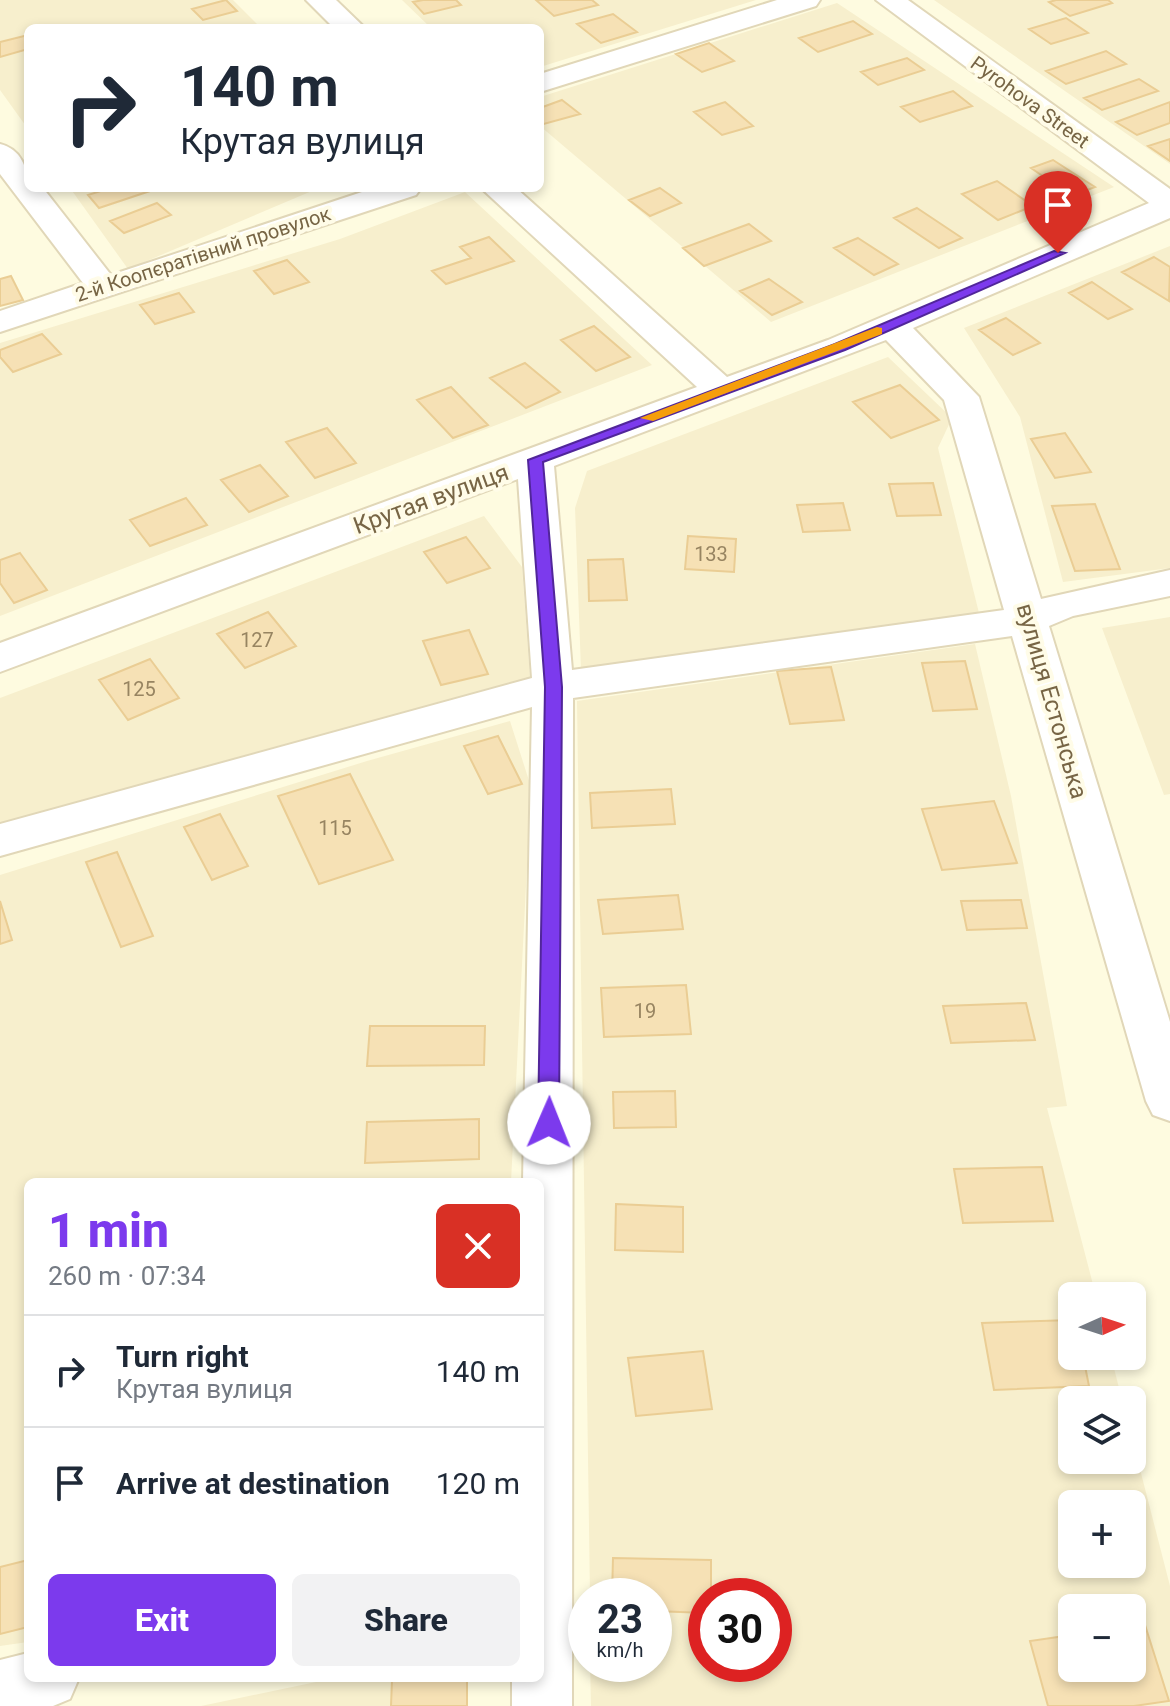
<!DOCTYPE html>
<html lang="en">
<head>
<meta charset="utf-8">
<style>
  body { margin:0; font-family:Roboto,sans-serif; background:#f2f2f3; color:#1f2937; height:100vh; display:flex; flex-direction:column; font-size:30px; white-space:nowrap }
  * { box-sizing:border-box; margin:0 }
  p { font-size:26px; color:#747a83 }
  .icon { flex:none; width:44px; height:44px; fill:none; stroke:currentColor; stroke-width:2; stroke-linecap:round; stroke-linejoin:round }
  .map { position:relative; flex:1; overflow:hidden }
  .panel { position:absolute; left:24px; top:1178px; width:520px; height:504px; display:flex; flex-direction:column; background:#fff; border-radius:12px; box-shadow:0 4px 12px #0003 }
  .panel>* { flex:none }
  .top-card { position:absolute; left:24px; top:24px; width:520px; height:168px; border-radius:12px; box-shadow:0 4px 12px #0003; background:#fff; color:#1f2937; overflow:hidden }
  .needle { width:52px; rotate:87deg }
  .tools { position:absolute; left:1058px; top:1282px; display:grid; gap:16px }
  .tools a { display:grid; place-items:center; width:88px; height:88px; border-radius:12px; background:#fff; box-shadow:0 4px 12px #0003; font-size:40px }
  .speed { position:absolute; left:568px; top:1578px; display:flex; gap:16px; font-size:40px; font-weight:700; text-align:center }
  .speed>* { display:grid; place-content:center; width:104px; height:104px; border-radius:50%; background:#fff; box-shadow:0 4px 12px #0003; line-height:1 }
  .speed small { font-size:20px; font-weight:400 }
  .speed .limit { border:12px solid #d22; background:#fff; color:#111 }
  .pin { position:absolute; display:grid; place-items:center; width:68px; height:68px; color:#fff; margin:-82px -34px; border-radius:50% 50% 50% 0; rotate:-45deg; box-shadow:0 0 8px #0007 }
  .pin .icon { rotate:45deg }
  .me { position:absolute; width:88px; margin:-44px; rotate:1deg; stroke-linejoin:round; filter:drop-shadow(0 0 6px #0008) }
  .turn { display:flex; align-items:center; gap:28px; height:168px; padding:0 24px; font-size:36px }
  .turn .icon { width:104px; height:104px; stroke-width:2.5 }
  .turn b { display:block; font-size:56px; line-height:68px }
  .round { display:grid; place-items:center; flex:none; width:84px; height:84px; border-radius:12px; background:#f2f2f3 }
  .summary { display:flex; align-items:center; justify-content:space-between; height:136px; padding:0 24px }
  h1 { font-size:48px; font-weight:800; line-height:60px; color:#7c3aed }
  .primary-button { display:flex; gap:16px; margin-top:auto; padding:16px 24px }
  .primary-button a { flex:1; height:92px; border-radius:12px; background:#7c3aed; color:#fff; font-size:32px; font-weight:800; line-height:92px; text-align:center }
  .primary-button a+a { background:#f2f2f3; color:#1f2937 }
  ul { padding:0; list-style:none }
  li { display:flex; align-items:center; gap:24px; height:112px; padding:0 24px; border-top:2px solid #e0e1e3 }
  li div { flex:1 }
  li b { display:block; font-size:30px }
  li em { font-style:normal }
  .map>svg:first-child { display:block }
  .residential { fill:#f7efcd; fill-rule:evenodd }
  .building { fill:#f6e1b5; stroke:#eacd94; stroke-width:2 }
  .lines { fill:none; stroke-linecap:round; stroke-linejoin:round }
  .minor-casing { stroke:#e1d7b8; stroke-width:4 }
  .minor { fill:#fff; fill-rule:evenodd }
  .route { fill:#7c3aed; stroke:#51269a; stroke-width:2 }
  .slow { fill:#f59e0b }
  .labels { text-anchor:middle; stroke-width:8; stroke-linejoin:round; paint-order:stroke }
  .far-street-label { font-size:20px; fill:#776545; stroke:#fffce8 }
  .number-label { font-size:20px; fill:#978461 }
  .street-label { font-size:24px; fill:#776545; stroke:#fffce8 }
</style>
</head>
<body>
<div class="map">
<svg width="1170" height="1706" viewBox="0 0 1170 1706">
  <rect width="100%" height="100%" fill="#fefbe0"/>
  <path class="residential" d="M0,0H233L261,28H28V129L0,90Z
    M402,0H756L540,67V28H431Z
    M934,0H1170V164Z
    M837,3L1114,187L771,322L540,126V97Z
    M70,188H319L128,269Z
    M465,192L652,365L0,616V343L340,239Z
    M1170,246V568L1063,582L1020,417L964,328Z
    M888,357L952,418L938,448L979,613L581,670L575,508L587,471Z
    M484,516L522,567L530,678L0,823V698Z
    M1170,617V794L1164,795L1102,628Z
    M975,644L1011,796L1067,1106L1047,1108L1096,1296H1072V1356H1111L1122,1400H1072V1460H1132V1438L1170,1586V1706H591L590,1664H654V1596H590L577,701ZM1072,1504H1132V1564H1072ZM706,1596H774V1664H706ZM1072,1608H1132V1668H1072Z
    M510,721L531,787L511,1182H28V1642L0,1646V875L367,761Z
    M335,1678H462V1706H201Z"/>
  <path class="building" d="M226,0L237,11L203,20L192,9Z
    M423,0H456L461,5L424,14L413,2Z
    M536,0H592L598,5L554,16Z
    M1056,0H1108L1112,3L1070,16L1049,2Z
    M613,14L637,32L601,43L577,24Z
    M1066,18L1088,33L1051,44L1029,29Z
    M853,21L872,34L818,52L799,38Z
    M28,35V49L0,57V42Z
    M709,43L734,61L702,72L676,54Z
    M1106,51L1126,64L1066,84L1046,71Z
    M907,58L924,70L878,85L861,72Z
    M1139,79L1158,91L1102,110L1084,98Z
    M953,91L972,106L920,122L901,107Z
    M562,100L580,114L540,125V108Z
    M725,102L753,126L722,135L694,112Z
    M1170,102V123L1137,135L1116,122Z
    M1170,139V161L1148,146Z
    M1053,160L1095,187L1072,196L1031,168Z
    M997,181L1033,206L998,220L962,194Z
    M110,188H155L156,189L99,208L88,195Z
    M660,188L681,203L650,216L629,200Z
    M157,203L171,215L124,233L110,221Z
    M917,208L962,238L939,248L894,218Z
    M749,224L771,241L704,266L683,248Z
    M489,237L514,261L446,284L432,271L471,258L460,247Z
    M858,238L898,264L874,275L834,248Z
    M1154,257L1170,267L1169,301L1122,272Z
    M287,260L309,282L274,294L254,271Z
    M11,276L23,300L0,306V279Z
    M769,279L802,302L772,315L740,291Z
    M1092,282L1132,309L1108,319L1069,293Z
    M179,293L194,312L155,324L140,305Z
    M1006,318L1040,343L1013,355L979,330Z
    M594,326L630,357L596,371L561,340Z
    M42,334L61,354L13,372L0,357V350Z
    M525,363L560,392L526,408L490,378Z
    M900,385L939,420L891,438L853,402Z
    M451,387L488,425L453,438L417,400Z
    M327,428L356,463L315,478L286,442Z
    M1065,433L1091,472L1055,478L1031,439Z
    M260,465L288,496L249,512L221,480Z
    M933,483L941,515L897,516L889,484Z
    M186,498L207,525L150,546L130,520Z
    M843,503L850,530L803,532L797,505Z
    M1095,504L1120,569L1075,571L1052,506Z
    M688,536L736,539L734,572L685,569Z
    M466,537L490,568L447,583L424,552Z
    M20,553L47,590L14,603L0,583V560Z
    M623,559L627,600L589,601L588,560Z
    M268,612L296,646L245,668L217,634Z
    M469,630L488,674L441,685L423,641Z
    M150,659L179,698L128,720L99,680Z
    M965,661L977,709L933,711L922,663Z
    M831,667L844,720L790,724L777,671Z
    M498,736L522,784L488,794L464,746Z
    M350,774L393,860L319,884L278,796Z
    M671,789L675,824L592,828L590,793Z
    M994,801L1017,863L942,870L922,809Z
    M220,814L248,866L212,880L184,827Z
    M117,852L153,936L121,947L86,862Z
    M678,895L683,929L603,934L598,900Z
    M1021,900L1027,928L967,930L961,901Z
    M0,901L12,940L0,944Z
    M686,985L691,1034L604,1037L601,988Z
    M1026,1003L1035,1040L951,1043L943,1006Z
    M370,1026H485L484,1065L367,1066Z
    M675,1091L676,1127L614,1128L613,1092Z
    M479,1119V1159L365,1163L367,1122Z
    M1042,1167L1053,1221L963,1223L954,1169Z
    M616,1204L683,1207V1252L615,1250Z
    M1072,1320V1356H1083L1089,1386L994,1390L982,1323Z
    M703,1351L712,1409L636,1416L628,1358Z
    M613,1558L711,1560V1596H706V1613L654,1611V1596H612Z
    M28,1560V1627L0,1634V1567Z
    M1145,1625L1169,1701L1134,1706H1048L1030,1641L1072,1635V1668H1132V1627Z
    M467,1678V1706H391L392,1680Z"/>
  <g class="lines">
    <defs>
      <path id="minor" d="M306,0H336L365,28H334Z
        M777,0H820L816,6L540,92V74Z
        M876,0H908L1170,189V218L913,328L979,397L1041,599L1170,570V596L1073,616L1049,626L1170,1022V1121L1153,1115L1146,1101L1012,636L573,698L572,1706H512V1678H540V1182H523L532,707L0,856V824L532,678L518,479L0,672V643L697,387L481,188H516L727,377L828,340L1149,203ZM886,340L944,400L1004,610L572,670L554,466Z
        M0,144C21,149 28,168 28,188H43L111,275L374,188H421L416,195L0,332V311L83,283L0,174Z
        M28,1653V1678H79L70,1699L53,1706H0V1660Z"/>
    </defs>
    <use href="#minor" class="minor-casing"/>
    <use href="#minor" class="minor"/>
  </g>
  <path class="route" d="M1054,251L1065,253L845,350L543,462L562,687L559,1123L556,1129H541L538,1123L545,687L528,460L835,344Z"/>
  <path class="slow" d="M877,327L882,328V334L653,421L640,418Z"/>
  <g class="labels">
    <g class="far-street-label">
      <text transform="translate(1030 102) rotate(36)" y="7">Pyrohova Street</text>
      <text transform="translate(203 254) rotate(-18)" y="7">2-й Коопєратівний провулок</text>
    </g>
    <g class="number-label">
      <text x="711" y="561">133</text>
      <text x="257" y="647">127</text>
      <text x="139" y="696">125</text>
      <text x="335" y="835">115</text>
      <text x="645" y="1018">19</text>
    </g>
    <g class="street-label">
      <text transform="translate(431 499) rotate(-20)" y="8">Крутая вулиця</text>
      <text transform="translate(1052 701) rotate(74)" y="8">вулиця Естонська</text>
    </g>
  </g>
</svg>
<div class="tools">
<a><svg class="needle" viewBox="-14 -14 28 28"><path d="M0-13l5 13h-10z" fill="#e53935"/><path d="M0 13l5-13h-10z" fill="#747a83"/></svg></a>
<a><svg class="icon" aria-label="layers" viewBox="0 0 24 24"><path d="M12 4l9 5-9 5-9-5zM3 14l9 5 9-5"/></svg></a>
<a>+</a>
<a>−</a>
</div>
<div class="speed"><div>23<small>km/h</small></div><div class="limit">30</div></div>
<div class="pin" style="left:1058px;top:253px;background:#d93025"><svg class="icon" aria-label="arrive" viewBox="0 0 24 24"><path d="M6 21V4h12l-3 4 3 4H6"/></svg></div>
<svg class="me" style="left:549px;top:1123px" viewBox="-20 -20 40 40"><circle r="19" fill="#fff"/><path d="M0-13L10 11 0 6-10 11z" fill="#7c3aed"/></svg>
<div class="top-card">
<div class="turn"><svg class="icon" aria-label="right" viewBox="0 0 24 24"><path d="M7 20v-9h11M14 6l5 5-5 5"/></svg><div><b>140 m</b>Крутая вулиця</div></div>
</div>
<section class="panel">
<div class="summary"><div><h1>1 min</h1><p>260 m · 07:34</p></div><a class="round" style="background:#d93025;color:#fff"><svg class="icon" aria-label="close" viewBox="0 0 24 24"><path d="M6 6l12 12M18 6L6 18"/></svg></a></div>
<ul>
<li><svg class="icon" aria-label="right" viewBox="0 0 24 24"><path d="M7 20v-9h11M14 6l5 5-5 5"/></svg><div><b>Turn right</b><p>Крутая вулиця</p></div><em>140 m</em></li>
<li><svg class="icon" aria-label="arrive" viewBox="0 0 24 24"><path d="M6 21V4h12l-3 4 3 4H6"/></svg><div><b>Arrive at destination</b></div><em>120 m</em></li>
</ul>
<div class="primary-button"><a>Exit</a><a>Share</a></div>
</section>
</div>
</body>
</html>
